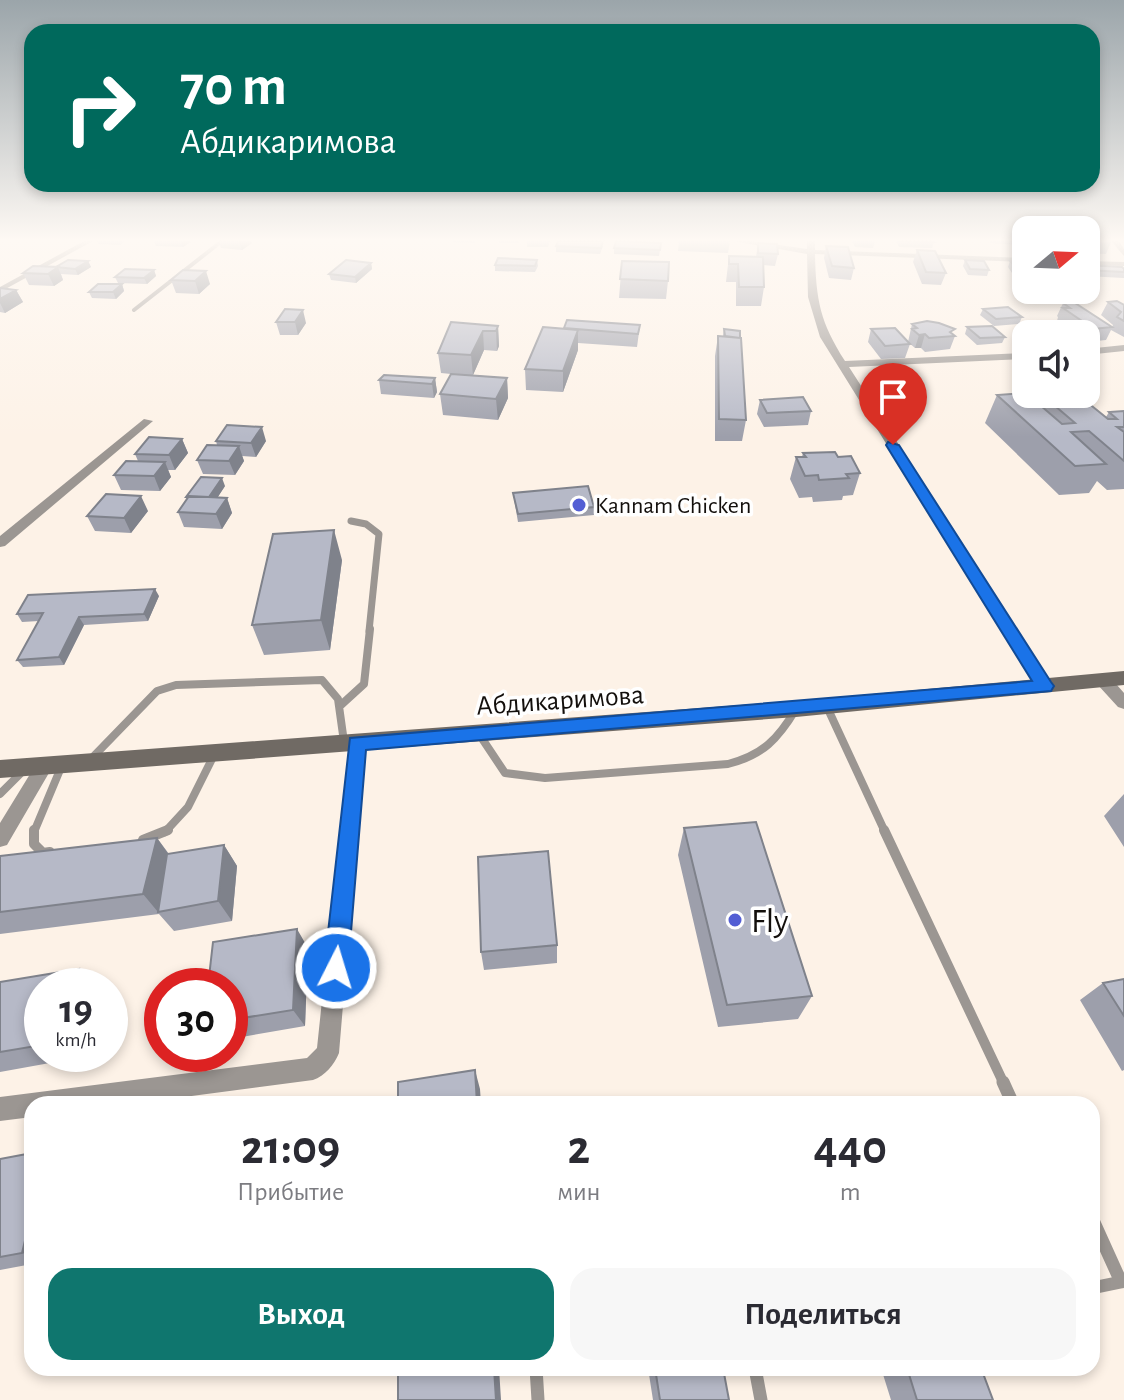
<!DOCTYPE html>
<html lang="ru">
<head>
<meta charset="utf-8">
<style>
  body { margin:0; font-family:"Alegreya Sans",sans-serif; background:#f7f7f7; color:#2b2b33; height:100vh; display:flex; flex-direction:column; font-size:30px; white-space:nowrap }
  * { box-sizing:border-box; margin:0 }
  p { font-size:26px; color:#7c7c81 }
  .icon { flex:none; width:44px; height:44px; fill:none; stroke:currentColor; stroke-width:2; stroke-linecap:round; stroke-linejoin:round }
  .map { position:relative; flex:1; overflow:hidden }
  .drawer { position:absolute; left:24px; top:1096px; width:1076px; height:280px; display:flex; flex-direction:column; background:#fff; border-radius:24px; box-shadow:0 4px 12px #0003 }
  .drawer>* { flex:none }
  .guide { position:absolute; left:24px; top:24px; width:1076px; height:168px; border-radius:24px; box-shadow:0 4px 12px #0003; background:#00695c; color:#fff; overflow:hidden }
  .needle { width:52px; rotate:71deg }
  .fabs { position:absolute; left:1012px; top:216px; display:grid; gap:16px }
  .fabs a { display:grid; place-items:center; width:88px; height:88px; border-radius:16px; background:#fff; box-shadow:0 4px 12px #0003; font-size:40px }
  .speed { position:absolute; left:24px; top:968px; display:flex; gap:16px; font-size:40px; font-weight:700; text-align:center }
  .speed>* { display:grid; place-content:center; width:104px; height:104px; border-radius:50%; background:#fff; box-shadow:0 4px 12px #0003; line-height:1 }
  .speed small { font-size:20px; font-weight:400 }
  .speed .limit { border:12px solid #d22; background:#fff; color:#111 }
  .pin { position:absolute; display:grid; place-items:center; width:68px; height:68px; color:#fff; margin:-82px -34px; border-radius:50% 50% 50% 0; rotate:-45deg; box-shadow:0 0 8px #0007 }
  .pin .icon { rotate:45deg }
  .me { position:absolute; width:88px; margin:-44px; rotate:5deg; stroke-linejoin:round; filter:drop-shadow(0 0 6px #0008) }
  .turn { display:flex; align-items:center; gap:28px; height:168px; padding:0 24px; font-size:36px }
  .turn .icon { width:104px; height:104px; stroke-width:2.5 }
  .turn b { display:block; font-size:56px; line-height:68px }
  .eta { display:flex; justify-content:space-evenly; align-items:center; height:136px; text-align:center }
  .eta b { font-size:48px; font-weight:600; line-height:56px }
  .button { display:flex; gap:16px; margin-top:auto; padding:16px 24px }
  .button a { flex:1; height:92px; border-radius:24px; background:#0f766e; color:#fff; font-size:32px; font-weight:600; line-height:92px; text-align:center }
  .button a+a { background:#f7f7f7; color:#2b2b33 }
  .map>svg:first-child { display:block }
  .lines { fill:none; stroke-linecap:round; stroke-linejoin:round }
  .lane-far4 { stroke:#9b9692; stroke-width:4 }
  .lane-far3 { stroke:#9b9692; stroke-width:7 }
  .lane-far2 { stroke:#9b9692; stroke-width:8 }
  .lane-far1 { stroke:#9b9692; stroke-width:10 }
  .lane { stroke:#9b9692; stroke-width:13 }
  .street { fill:#9b9692; fill-rule:evenodd }
  .secondary { fill:#706a64; fill-rule:evenodd }
  .wall { fill:#9d9fab }
  .shaded-wall { fill:#7f828b }
  .building { fill:#b6b9c7; stroke:#7f828b; stroke-width:2 }
  .route { fill:#1a73e8; stroke:#114b97; stroke-width:2 }
  .poi-dot { fill:#535ed4; stroke:#fff; stroke-width:3 }
  .labels { text-anchor:middle; stroke-width:7; stroke-linejoin:round; paint-order:stroke }
  .far-poi-label { font-size:24px; fill:#130f0c; stroke:#fff; text-anchor:start }
  .street-label { font-size:28px; fill:#130f0c; stroke:#fff }
  .near-poi-label { font-size:34px; fill:#130f0c; stroke:#fff; text-anchor:start }
</style>
</head>
<body>
<div class="map">
<svg width="1124" height="1400" viewBox="0 0 1124 1400">
  <rect width="100%" height="100%" fill="#fdf2e7"/>
  <g class="lines">
    <path class="lane-far4" d="M134,310L222,241"/>
    <path class="lane-far3" d="M351,521L366,524L379,534L369,631"/>
    <path class="lane-far2" d="M341,705L364,684L370,629
      M827,707L885,832
      M479,734L505,773L545,778L728,764C763,755 778,739 796,709
      M91,759L157,691L176,685L322,680L338,699L344,742
      M0,794L25,769
      M34,832L62,765
      M165,832L188,807L215,753"/>
    <path class="lane-far1" d="M34,830V844L43,853L50,852
      M884,830L1004,1084
      M143,840L168,830"/>
    <path class="lane" d="M1003,1082L1013,1104
      M1092,1218L1121,1282L1092,1288
      M536,1368L538,1400
      M755,1368L761,1400"/>
    <path class="street" d="M84,241H93L0,292V287Z
      M733,241H751L807,249V241H815V250L1026,258V262L815,254C816,300 820,322 845,361L1026,353V359L849,367L1051,682L1053,686L1051,690H1039L820,337L808,297L807,254Z
      M1111,241H1119L1124,249V256Z
      M1086,261L1124,262V266L1086,265Z
      M1124,345V351L1086,355V349Z
      M144,419L153,421L5,546L0,547V536Z
      M1103,674L1109,676L1124,693V709L1118,707L1097,684L1095,680L1097,676Z
      M357,736L363,738L365,743L339,1053C334,1065 325,1076 313,1080L131,1104H32V1117L0,1121V1097L307,1058L317,1048L349,743L351,738Z
      M44,759L50,761L53,766L7,845L0,847V823L38,761Z"/>
    <path class="secondary" d="M1124,671V685L796,717L0,778V760L796,701Z"/>
  </g>
  <path class="wall" d="M97,241H126L120,245L98,244Z
    M154,241H192L183,247L156,246Z
    M219,241H251L252,243L242,250L221,248Z
    M452,241H476L474,243L452,242Z
    M499,241H520L519,243H499Z
    M527,241H550L548,247H527Z
    M679,241H730L728,253L678,251Z
    M852,241H875L873,248L855,247Z
    M896,241H933L934,242L932,248L899,247Z
    M989,241H1021L1019,245L991,243Z
    M1086,241L1111,242L1106,254L1086,253Z
    M661,243L659,256L614,254V248Z
    M758,243L778,254L775,266L763,265L764,287L761,306H736V282H726L729,256L756,257Z
    M556,246H603L600,254L556,252Z
    M826,246L854,268L851,280L829,278L824,258Z
    M917,250L946,273L941,285L922,284L913,262Z
    M537,260L538,266L535,272L495,271V265Z
    M965,260L989,270L987,276L968,275L963,266Z
    M88,261L91,267L78,275L61,274L63,280L54,286L29,285L23,273Z
    M622,261L668,281L666,299L619,298Z
    M1010,261L1026,262V273H1012L1008,267Z
    M371,263L372,269L356,283L331,280L329,274Z
    M1086,265L1124,269V278L1086,276Z
    M154,270L156,276L147,284L118,283L115,277Z
    M183,270L210,284L199,294L176,293L171,280Z
    M122,284L124,291L116,299L92,298L89,292Z
    M0,288L16,290L23,302L5,313L0,312Z
    M1108,302L1124,305V337L1111,330L1106,340L1087,342L1086,334H1071L1072,331L1057,321L1058,317L1057,316L1063,303L1112,327L1113,325L1101,315Z
    M983,309L1022,317L1019,324L994,326L980,315Z
    M276,322L306,323L298,335H280Z
    M451,322L498,326L499,346L497,351L484,350L473,375L507,378L508,398L498,420L443,415L440,394L451,374L441,373L438,353Z
    M912,324L953,334L955,336L950,349L925,352L921,348H915L908,342Z
    M640,325L637,347L578,343V350L563,392L526,390L525,369L564,329Z
    M967,327L1005,337L1002,343L977,345L965,334Z
    M724,329L746,420L742,441H715V356L718,336H723Z
    M871,329L910,344L905,358L881,359L868,342Z
    M435,378L437,392L434,398L381,394L379,380Z
    M1041,394L1106,417L1109,412L1124,411V489L1107,490L1097,481L1089,493L1059,495L985,423L997,395L1037,402Z
    M760,400L811,411L808,425L764,427L757,414Z
    M182,439L188,453L175,470H168L171,477L160,491L121,490L114,475L138,461L135,454Z
    M216,441H266L256,457L242,456L244,461L235,475L203,474L197,460L217,445Z
    M803,453L838,457L860,473L853,495L843,496L842,500L813,502L812,497L799,498L790,479L796,457H802Z
    M225,486L217,498H227L232,513L222,529L184,527L178,512L187,499L186,497Z
    M513,493L594,507V515L518,522Z
    M148,511L131,533L95,531L87,516Z
    M342,560L330,650L264,655L252,625Z
    M159,596L148,621L84,625L64,665L23,667L17,660L39,621L22,622L17,614Z
    M1124,794V847L1104,816Z
    M684,828L812,996L798,1019L718,1027L678,855Z
    M157,838L169,854L224,845L237,866L232,921L174,931L159,914L0,934V912Z
    M557,945V963L484,970L481,952Z
    M308,948L305,1026L230,1039V986Z
    M79,969L98,986H42V1054H84L83,1057L0,1072V982Z
    M1124,979V1070L1122,1071L1080,1000L1103,983Z
    M32,1153V1264L0,1270V1159Z
    M648,1368H723L729,1400H653Z
    M881,1368H981L993,1400H891Z"/>
  <path class="shaded-wall" d="M181,241H192L183,247Z
    M239,241H251L252,243L242,250Z
    M88,261L91,267L78,275L75,269Z
    M371,263L372,269L356,283L355,277Z
    M58,267L63,280L54,286L48,274Z
    M154,270L156,276L147,284L144,278Z
    M206,271L210,284L199,294L195,281Z
    M122,284L124,291L116,299L113,292Z
    M16,290L23,302L5,313L0,303V299Z
    M303,310L306,323L298,335L295,322Z
    M498,326L499,346L497,351L496,331Z
    M578,330V350L563,392V371Z
    M483,331L484,350L473,375L471,355Z
    M925,334L921,348H915L919,335Z
    M435,378L437,392L434,398L432,384Z
    M507,378L508,398L498,420L496,399Z
    M262,427L266,441L256,457L251,443Z
    M182,439L188,453L175,470L169,455Z
    M239,446L244,461L235,475L229,461Z
    M165,462L171,477L160,491L154,476Z
    M222,478L225,486L212,506L209,498Z
    M141,496L148,511L131,533L124,518Z
    M227,498L232,513L222,529L216,514Z
    M334,530L342,560L330,650L321,620Z
    M155,589L159,596L148,621L144,614Z
    M79,617L84,625L64,665L59,657Z
    M157,838L172,859L158,912L143,894Z
    M224,845L237,866L232,921L218,901Z
    M297,929L308,948L305,1026L293,1010Z
    M79,969L98,986H75Z
    M475,1070L480,1089L481,1104H477Z
    M32,1212V1256L22,1253Z
    M494,1368H499L501,1400H496Z"/>
  <path class="building" d="M558,241H603L601,248L556,246Z
    M616,241L661,243L660,250L614,248Z
    M900,241H933L934,242Z
    M758,243L777,244L778,254L758,253Z
    M826,246L848,247L854,268L832,266Z
    M917,250L935,251L946,273L926,272Z
    M729,256L763,257L764,287H739L738,264H729Z
    M498,258L537,260L535,266L495,265Z
    M68,260L88,261L75,269L56,267Z
    M346,260L371,263L355,277L329,274Z
    M965,260L984,261L989,270L970,269Z
    M622,261L669,262L668,281L620,279Z
    M1010,261L1026,262V267H1015Z
    M1086,265L1122,267L1124,269V272L1086,270Z
    M33,266L58,267L48,274L23,273Z
    M125,269L154,270L144,278L115,277Z
    M183,270L206,271L195,281L171,280Z
    M98,284H122L113,292H89Z
    M0,288L16,290L0,299Z
    M1117,301L1124,305V321L1117,317L1121,312L1108,302Z
    M1063,303H1075L1112,327L1093,329L1077,321H1082L1063,308H1070Z
    M1008,307L1022,317L996,319L983,309Z
    M285,309L303,310L295,322H276Z
    M567,320L640,325L638,334L564,328Z
    M927,321L939,323L955,329L950,332L955,336L929,338L925,334L919,335L912,329L917,328L912,324Z
    M451,322L498,326L496,331H483L471,355L438,353Z
    M992,326L1005,337L980,338L967,327Z
    M543,327L578,330L563,371L525,369Z
    M895,328L910,344L885,346L871,329Z
    M724,329L740,331V338L725,336Z
    M718,336L741,338L746,420L719,419Z
    M451,374L507,378L496,399L440,394Z
    M384,375L435,378L432,384L379,380Z
    M1026,393L1062,424L1075,423L1041,394H1077L1108,419H1117L1109,412L1124,411V427H1117L1124,432V461L1089,431L1071,432L1106,464L1075,466L997,395Z
    M803,397L811,411L767,413L760,400Z
    M227,425L262,427L251,443L216,441Z
    M149,437L182,439L169,455L135,454Z
    M207,445L239,446L229,461L197,460Z
    M835,452L838,457L851,456L860,473L846,474L849,478L819,480L818,475L805,476L796,457H806L803,453Z
    M126,461L165,462L154,476L114,475Z
    M201,477L222,478L209,497H186Z
    M588,486L594,507L518,514L513,493Z
    M106,494L141,496L124,518L87,516Z
    M189,496L227,498L216,514L178,512Z
    M334,530L321,620L252,625L273,534Z
    M155,589L144,614L79,617L59,657L17,660L43,613L17,614L28,595Z
    M756,822L812,996L727,1005L684,828Z
    M157,838L143,894L0,912V856Z
    M224,845L218,901L158,912L167,854Z
    M548,851L557,945L481,952L478,857Z
    M297,929L293,1010L230,1020V986H208L213,942Z
    M79,969L75,986H42V1045L0,1052V982Z
    M1124,979V1016L1103,983Z
    M475,1070L477,1104H398V1082Z
    M32,1153V1212L22,1253L0,1257V1159Z
    M398,1368H494L496,1400H398Z
    M655,1368H723L729,1400H660Z
    M907,1368H981L993,1400H917Z"/>
  <linearGradient id="sky" x2="0" y2="1"><stop stop-color="#9ba5aa"/><stop offset="0.55" stop-color="#fef9f4"/><stop offset="1" stop-color="#fef9f4" stop-opacity="0"/></linearGradient>
  <rect width="1124" height="437" fill="url(#sky)"/>
  <path class="route" d="M888,442L899,445L1051,682L1054,686L1051,691L366,750L348,968L345,976L336,980L328,976L324,968L350,738L1032,681L886,445Z"/>
  <g class="poi-dot">
    <circle cx="579" cy="505" r="8"/>
    <circle cx="735" cy="920" r="8"/>
  </g>
  <g class="labels">
    <g class="far-poi-label">
      <text x="595" y="513">Kannam Chicken</text>
    </g>
    <g class="street-label">
      <text transform="translate(560 699) rotate(-4)" y="10">Абдикаримова</text>
    </g>
    <g class="near-poi-label">
      <text x="751" y="932">Fly</text>
    </g>
  </g>
</svg>
<div class="fabs">
<a><svg class="needle" viewBox="-14 -14 28 28"><path d="M0-13l5 13h-10z" fill="#e53935"/><path d="M0 13l5-13h-10z" fill="#7c7c81"/></svg></a>
<a><svg class="icon" aria-label="sound" viewBox="0 0 24 24"><path d="M4 9h4l5-4v14l-5-4H4zM17 9q2 3 0 6"/></svg></a>
</div>
<div class="speed"><div>19<small>km/h</small></div><div class="limit">30</div></div>
<div class="pin" style="left:893px;top:445px;background:#d93025"><svg class="icon" aria-label="arrive" viewBox="0 0 24 24"><path d="M6 21V4h12l-3 4 3 4H6"/></svg></div>
<svg class="me" style="left:336px;top:968px" viewBox="-20 -20 40 40"><circle r="17" fill="#1a73e8" stroke="#fff" stroke-width="3"/><path d="M0-11L8 9 0 5-8 9z" fill="#fff"/></svg>
<div class="guide">
<div class="turn"><svg class="icon" aria-label="right" viewBox="0 0 24 24"><path d="M7 20v-9h11M14 6l5 5-5 5"/></svg><div><b>70 m</b>Абдикаримова</div></div>
</div>
<section class="drawer">
<div class="eta">
<div><b>21:09</b><p>Прибытие</p></div>
<div><b>2</b><p>мин</p></div>
<div><b>440</b><p>m</p></div>
</div>
<div class="button"><a>Выход</a><a>Поделиться</a></div>
</section>
</div>
</body>
</html>
